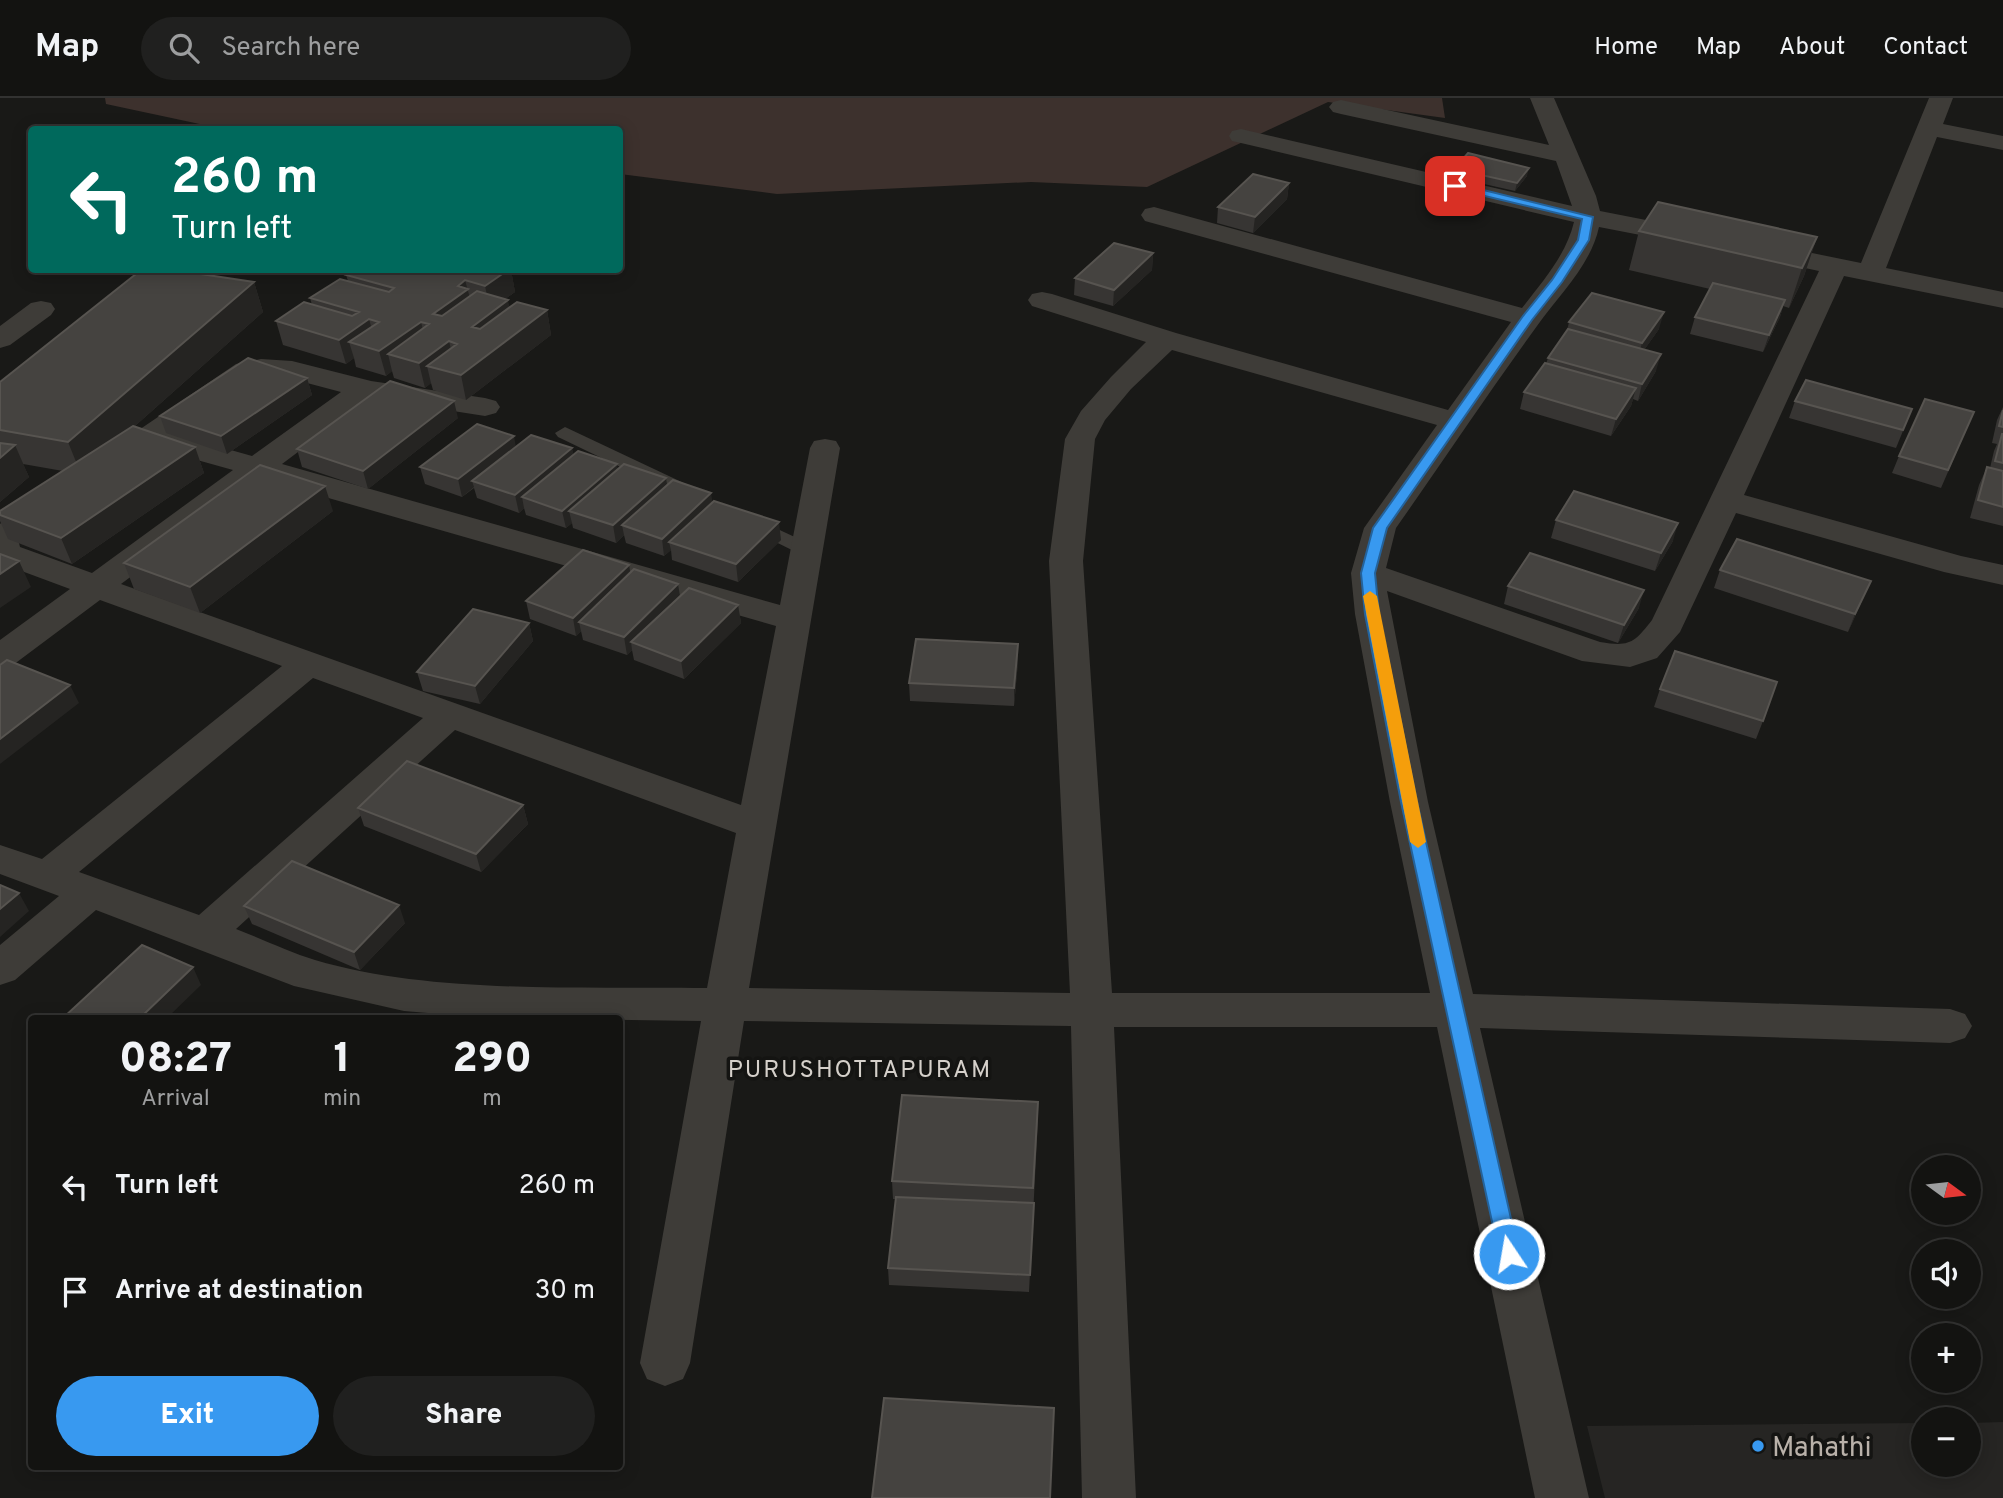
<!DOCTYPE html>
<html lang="en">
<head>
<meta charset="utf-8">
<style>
  body { margin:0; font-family:Overpass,sans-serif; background:#20201f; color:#f1f3f6; height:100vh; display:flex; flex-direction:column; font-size:26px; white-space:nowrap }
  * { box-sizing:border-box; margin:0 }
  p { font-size:23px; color:#9d9e9f }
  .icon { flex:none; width:38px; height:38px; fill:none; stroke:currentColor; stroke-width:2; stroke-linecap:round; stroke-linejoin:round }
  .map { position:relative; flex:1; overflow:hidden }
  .details { position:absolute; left:28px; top:917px; width:595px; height:455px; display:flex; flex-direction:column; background:#131311; border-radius:7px; box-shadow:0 4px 18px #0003,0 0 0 2px #323231 }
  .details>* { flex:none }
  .guide { position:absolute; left:28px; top:28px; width:595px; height:147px; border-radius:7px; box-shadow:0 4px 18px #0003,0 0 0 2px #323231; background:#00695c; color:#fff; overflow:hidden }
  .needle { width:46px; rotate:105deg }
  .tools { position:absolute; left:1911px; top:1057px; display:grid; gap:14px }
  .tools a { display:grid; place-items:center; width:70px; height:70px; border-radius:50%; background:#131311; box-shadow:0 4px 18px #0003,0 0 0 2px #323231; font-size:35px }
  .pin { position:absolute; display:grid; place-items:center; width:60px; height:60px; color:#fff; margin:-30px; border-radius:14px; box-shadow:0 4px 10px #0006 }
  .me { position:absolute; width:77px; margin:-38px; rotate:348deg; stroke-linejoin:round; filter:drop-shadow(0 0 5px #0008) }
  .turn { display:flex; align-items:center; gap:24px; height:147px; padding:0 28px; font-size:32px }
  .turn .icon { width:91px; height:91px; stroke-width:2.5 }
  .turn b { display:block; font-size:49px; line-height:60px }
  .eta { display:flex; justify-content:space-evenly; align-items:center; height:119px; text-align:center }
  .eta b { font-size:42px; font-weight:800; line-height:49px }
  .primary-button { display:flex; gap:14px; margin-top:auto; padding:14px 28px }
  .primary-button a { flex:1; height:80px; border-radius:42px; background:#3899f0; color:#fff; font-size:28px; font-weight:800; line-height:80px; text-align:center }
  .primary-button a+a { background:#20201f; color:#f1f3f6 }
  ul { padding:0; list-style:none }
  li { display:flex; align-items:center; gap:21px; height:105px; padding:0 28px }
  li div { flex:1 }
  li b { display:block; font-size:26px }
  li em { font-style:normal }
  header { display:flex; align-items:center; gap:42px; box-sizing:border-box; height:98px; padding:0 35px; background:#131311; border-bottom:2px solid #323231 }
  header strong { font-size:33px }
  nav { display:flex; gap:38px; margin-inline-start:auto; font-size:24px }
  .search { width:490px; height:63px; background:#20201f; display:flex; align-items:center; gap:18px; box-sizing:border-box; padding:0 24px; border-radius:38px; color:#9d9e9f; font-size:26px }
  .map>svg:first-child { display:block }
  .built { fill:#262523 }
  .water { fill:#3d312d }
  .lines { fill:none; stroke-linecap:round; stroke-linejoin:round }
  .lane { fill:#3e3c38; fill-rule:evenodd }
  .street { fill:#3e3c38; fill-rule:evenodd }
  .wall { fill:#373533 }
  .shaded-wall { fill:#252422 }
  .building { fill:#454340; stroke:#575450; stroke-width:2 }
  .route { fill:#3899f0; stroke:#24639c; stroke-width:2 }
  .slow { fill:#f59e0b }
  .poi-dot { fill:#3899f0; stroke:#141412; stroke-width:2.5 }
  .labels { text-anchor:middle; stroke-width:7; stroke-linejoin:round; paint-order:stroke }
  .neighbourhood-label { font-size:24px; letter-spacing:2px; fill:#d5d0ca; stroke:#141412 }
  .near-poi-label { font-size:28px; fill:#b9b1a9; stroke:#141412; text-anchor:start }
</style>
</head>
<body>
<header>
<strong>Map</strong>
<div class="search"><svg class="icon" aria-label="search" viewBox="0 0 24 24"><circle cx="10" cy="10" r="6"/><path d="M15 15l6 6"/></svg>Search here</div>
<nav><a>Home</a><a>Map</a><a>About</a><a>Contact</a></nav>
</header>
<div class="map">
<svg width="2003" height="1400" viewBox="0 0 2003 1400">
  <rect width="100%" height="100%" fill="#191917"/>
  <path class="built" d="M2003,1324V1400H1605L1587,1328L1923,1325V1367H1969V1325Z"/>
  <path class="water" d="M105,0H1442L1445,20L1328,4L1147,89L1031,84L777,96L620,76V32L223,31L106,6Z"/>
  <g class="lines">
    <path class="lane" d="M565,329L707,396L710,400L707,404H693L558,339L555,335Z
      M752,419L814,448L818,452L814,456H800L745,429L742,425L745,421Z"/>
    <path class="street" d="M1530,0H1554L1596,98L1600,113L1692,131L1701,133L1705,139L1701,145L1692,147L1599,129C1591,167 1559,197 1537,228C1489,294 1443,363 1396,430L1386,470L1600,544C1630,549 1634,545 1652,522L1819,173L1749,158L1745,152L1749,146L1758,144L1861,165L1929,0H1953L1943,26L2003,38V52L1937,39L1886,170L2003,194V210L1844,178L1744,397L1961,458L2003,467V487L1944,474L1736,415L1680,534L1657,560L1630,569L1582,563L1387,493L1428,704L1473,896L1950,911L1965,916L1972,928L1965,940L1950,945L1480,930L1589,1400H1535L1437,929H1114L1136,1400H1082L1071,928L744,923L690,1265L683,1281L665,1288L647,1281L640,1265L701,923L487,920L404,913L294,888L96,812L15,882L0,887V847L59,798L0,776V747L42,761L282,568L100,502L13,567L0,570V542L70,491L0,465V426C16,411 37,394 59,400L64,407C53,422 32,431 19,445L20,449L92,475L233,372L154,350C137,361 124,376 102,371L97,364L102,357L236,266L261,261L292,263L371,283L485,300L496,303L500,309L496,315L485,318L370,300L282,366L780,507L810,350L814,343L825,341L836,343L840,350L749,890L1070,895L1049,463L1065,341L1081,313L1111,279L1146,244L1032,208L1028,202L1032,196L1042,194L1052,196L1176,235L1448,312L1511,224L1145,123L1141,117L1145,111L1154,109L1522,210C1543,183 1566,157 1574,124L1241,45L1232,43L1229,38L1232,33L1241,31L1572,108L1556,63L1341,16L1333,14L1329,9L1333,4L1341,2L1549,47ZM1172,252L1437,327L1364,430L1351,475L1355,516L1390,704L1430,895H1112L1083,463L1095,341L1105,322L1131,291ZM255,279L292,281L341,294L252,358L174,336ZM262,381L776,528L741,707L121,486ZM313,580L423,620L199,817L79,774ZM455,632L736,735L707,890C584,888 433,897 315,862C289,854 262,841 236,831Z
      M41,203L51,205L55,211L51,217L10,247L0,250V228L31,205Z"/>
  </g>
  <path class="wall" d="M1454,71L1527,78L1515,93L1453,79Z
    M1289,85L1287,101L1253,135L1217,125L1218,109Z
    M1639,133L1817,139L1804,178L1789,210L1783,208L1780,219L1763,254L1690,236L1695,219L1710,191L1629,172Z
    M1153,155L1152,172L1113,208L1074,197L1075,180Z
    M354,172H511L515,194L505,201L510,209L547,212L551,237L466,302L433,292L431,285L425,290L394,280L392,273L386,278L356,269L354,260L346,266L283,247L276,223L312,207L310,200L348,183L346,177Z
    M254,184L263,214L135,328L195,349L204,375L72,466L8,441L0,423V413L63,373L23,366L29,379L0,404V284Z
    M1569,224L1659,231L1644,252L1656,273L1638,303L1633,301L1631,308L1611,338L1520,311L1524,294L1546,266L1548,260L1567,233Z
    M307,280L312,297L227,356L166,335L160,318Z
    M1795,303L1905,328L1896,350L1789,320Z
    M2003,309V428L1970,420L1979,387L1987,369L1990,370L1994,353L1997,346L1992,345L1997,322Z
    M1974,314L1941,390L1892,375L1899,358Z
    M458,320L368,391L302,369L297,351Z
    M516,348L572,350L573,357L667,388L713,404L781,442L738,484L672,462L671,452L664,458L626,445L624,437L616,445L573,430L572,425L566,430L526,417L524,410L519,415L477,400L474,390L462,399L425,386L420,369Z
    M333,413L200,515L134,491L124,465Z
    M1556,422L1673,443L1655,473L1551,440Z
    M629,467L630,475L680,498L738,507L741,525L684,581L634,562L632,552L627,557L583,542L581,533L576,538L530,521L526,503Z
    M1720,472L1871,483L1848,534L1714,490Z
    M1508,488L1639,510L1618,545L1504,506Z
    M529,525L533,543L480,606L423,593L417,574Z
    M1018,546V564L1014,608L910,603L909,585Z
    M1660,591L1763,623L1756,641L1654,609Z
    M523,707L528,726L481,774L364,728L358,710Z
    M244,808L405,825L360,872L252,826Z
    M1038,1022L1029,1194L889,1187L888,1170L896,1101H893L892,1083Z"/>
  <path class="shaded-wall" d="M1529,70L1527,78L1515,93L1517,85Z
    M1289,85L1287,101L1253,135L1255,119Z
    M1817,139L1804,178L1789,210L1802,170Z
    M1153,155L1152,172L1113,208L1114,192Z
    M508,172H511L515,194L490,212L485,188Z
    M465,182L474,215L439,240L433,216L458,188Z
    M254,184L263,214L81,376L68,344Z
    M508,202L513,226L477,253L472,229Z
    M1785,202L1780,219L1763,254L1769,237Z
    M547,212L551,237L466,302L461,277Z
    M1664,214L1659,231L1637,262L1642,245Z
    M369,221L376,245L349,244L354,260L346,266L339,242Z
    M421,224L427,248L388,256L392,273L386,278L379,253Z
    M449,243L455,268H427L431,285L425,290L419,265Z
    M1661,256L1656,273L1638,303L1642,286Z
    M307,280L312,297L227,356L221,338Z
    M1636,290L1631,308L1611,338L1616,321Z
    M454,303L458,320L368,391L363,373Z
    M514,338L517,355L472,383L474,389L462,399L458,381Z
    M15,347L29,379L0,404V360Z
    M195,349L204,375L72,466L61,440Z
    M572,350L575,367L522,399L524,410L519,415L515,397Z
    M617,366L620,383L569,413L572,425L566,430L562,413Z
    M666,380L669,398L622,427L624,437L616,445L613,427Z
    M325,388L333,413L200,515L190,489Z
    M711,395L714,413L669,444L671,452L664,458L662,441Z
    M779,424L781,442L738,484L736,466Z
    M1678,425L1673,443L1655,473L1661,455Z
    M19,463L31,489L0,510V476Z
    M629,467L632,485L579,524L581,533L576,538L573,520Z
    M1871,483L1863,500L1848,534L1855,516Z
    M678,486L681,504L631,544L632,552L627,557L624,539Z
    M1644,492L1639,510L1618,545L1624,527Z
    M738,507L741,525L684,581L681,563Z
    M529,525L533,543L480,606L475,588Z
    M1018,546V564L1014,608V590Z
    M70,587L79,605L0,666V641Z
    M523,707L528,726L481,774L476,756Z
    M19,795L29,813L0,839V811Z
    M399,807L405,825L360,872L354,854Z
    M193,869L201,887L167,920H140Z"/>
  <path class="building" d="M1468,55L1529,70L1517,85L1454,71Z
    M1253,76L1289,85L1255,119L1218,109Z
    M1658,104L1817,139L1802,170L1639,133Z
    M1114,145L1153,155L1114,192L1075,180Z
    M141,172H174L254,184L68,344L0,332V284Z
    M354,172H508L485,188L465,182L458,188L468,191L433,216L442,218L477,193L508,202L472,229L480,231L517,204L547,212L461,277L427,268L457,246L449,243L419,265L388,256L429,226L421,224L379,253L349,244L379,224L369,221L339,242L276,223L304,204L352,218L359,214L310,200L340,181L389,194L394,190L346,177Z
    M1713,185L1785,202L1769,237L1695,219Z
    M1592,195L1664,214L1642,245L1569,224Z
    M1568,231L1661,256L1642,286L1548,260Z
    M248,260L307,280L221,338L160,318Z
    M1545,265L1636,290L1616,321L1524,294Z
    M1806,282L1912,311L1903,332L1795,303Z
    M390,283L454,303L363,373L297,351Z
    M1925,301L1974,314L1948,372L1899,358Z
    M2003,312V329L1999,328Z
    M477,326L514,338L458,381L420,369Z
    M133,328L195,349L61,440L0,417V413Z
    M2002,336H2003V365L1995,363Z
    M531,337L572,350L515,397L472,383Z
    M0,345L15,347L0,360Z
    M578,353L617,366L562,413L522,399Z
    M624,366L666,380L613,427L569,413Z
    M260,367L325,388L190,489L124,465Z
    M1987,369L2003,373V409L1978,402Z
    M673,382L711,395L662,441L622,427Z
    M1574,393L1678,425L1661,455L1556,422Z
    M714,403L779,424L736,466L669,444Z
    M1737,441L1871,483L1855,516L1720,472Z
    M583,452L629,467L573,520L526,503Z
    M1530,455L1644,492L1624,527L1508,488Z
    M0,456L19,463L0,476Z
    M634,471L678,486L624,539L579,524Z
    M689,490L738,507L681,563L631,544Z
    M473,511L529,525L475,588L417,574Z
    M916,541L1018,546L1014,590L909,585Z
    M1675,553L1777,584L1763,623L1660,591Z
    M7,562L70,587L0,641V567Z
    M407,663L523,707L476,756L358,710Z
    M292,763L399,807L354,854L244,808Z
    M0,787L19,795L0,811Z
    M142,847L193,869L140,920H63Z
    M902,997L1038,1004L1033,1090L892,1083Z
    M896,1099L1034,1105L1030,1177L888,1170Z
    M884,1300L1054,1310L1050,1400H872Z"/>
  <path class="route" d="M1455,85L1593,119L1589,142L1562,184L1532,222L1387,430L1375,475L1379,516L1417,704L1519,1156L1516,1162L1509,1165L1502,1162L1499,1156L1401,704L1365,516L1361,475L1373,430L1523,218L1552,182L1578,142L1582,121L1451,90V86Z"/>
  <path class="slow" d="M1370,493L1377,498L1426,744L1418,750L1410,744L1363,498Z"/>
  <circle class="poi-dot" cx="1758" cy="1348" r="7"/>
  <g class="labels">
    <g class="neighbourhood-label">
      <text x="860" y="979">PURUSHOTTAPURAM</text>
    </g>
    <g class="near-poi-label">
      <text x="1772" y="1358">Mahathi</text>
    </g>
  </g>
</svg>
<div class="tools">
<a><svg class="needle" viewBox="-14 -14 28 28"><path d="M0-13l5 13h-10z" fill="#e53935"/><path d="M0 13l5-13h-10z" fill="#9d9e9f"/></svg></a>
<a><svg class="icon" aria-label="sound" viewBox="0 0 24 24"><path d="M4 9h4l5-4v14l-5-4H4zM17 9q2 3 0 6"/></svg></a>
<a>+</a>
<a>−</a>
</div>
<div class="pin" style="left:1455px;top:88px;background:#d93025"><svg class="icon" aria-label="arrive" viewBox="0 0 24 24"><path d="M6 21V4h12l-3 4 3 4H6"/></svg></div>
<svg class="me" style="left:1509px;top:1156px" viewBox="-20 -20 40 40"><circle r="17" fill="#3899f0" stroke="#fff" stroke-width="3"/><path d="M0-11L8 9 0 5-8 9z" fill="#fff"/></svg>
<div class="guide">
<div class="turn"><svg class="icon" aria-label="left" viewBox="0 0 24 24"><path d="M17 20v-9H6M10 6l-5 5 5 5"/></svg><div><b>260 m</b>Turn left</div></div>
</div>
<section class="details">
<div class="eta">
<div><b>08:27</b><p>Arrival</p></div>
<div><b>1</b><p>min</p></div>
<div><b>290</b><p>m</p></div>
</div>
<ul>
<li><svg class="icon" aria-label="left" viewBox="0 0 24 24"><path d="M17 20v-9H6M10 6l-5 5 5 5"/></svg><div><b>Turn left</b></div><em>260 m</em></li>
<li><svg class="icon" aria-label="arrive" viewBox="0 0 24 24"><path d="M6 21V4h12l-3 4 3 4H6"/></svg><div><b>Arrive at destination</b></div><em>30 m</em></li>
</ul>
<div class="primary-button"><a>Exit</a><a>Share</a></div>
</section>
</div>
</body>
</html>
